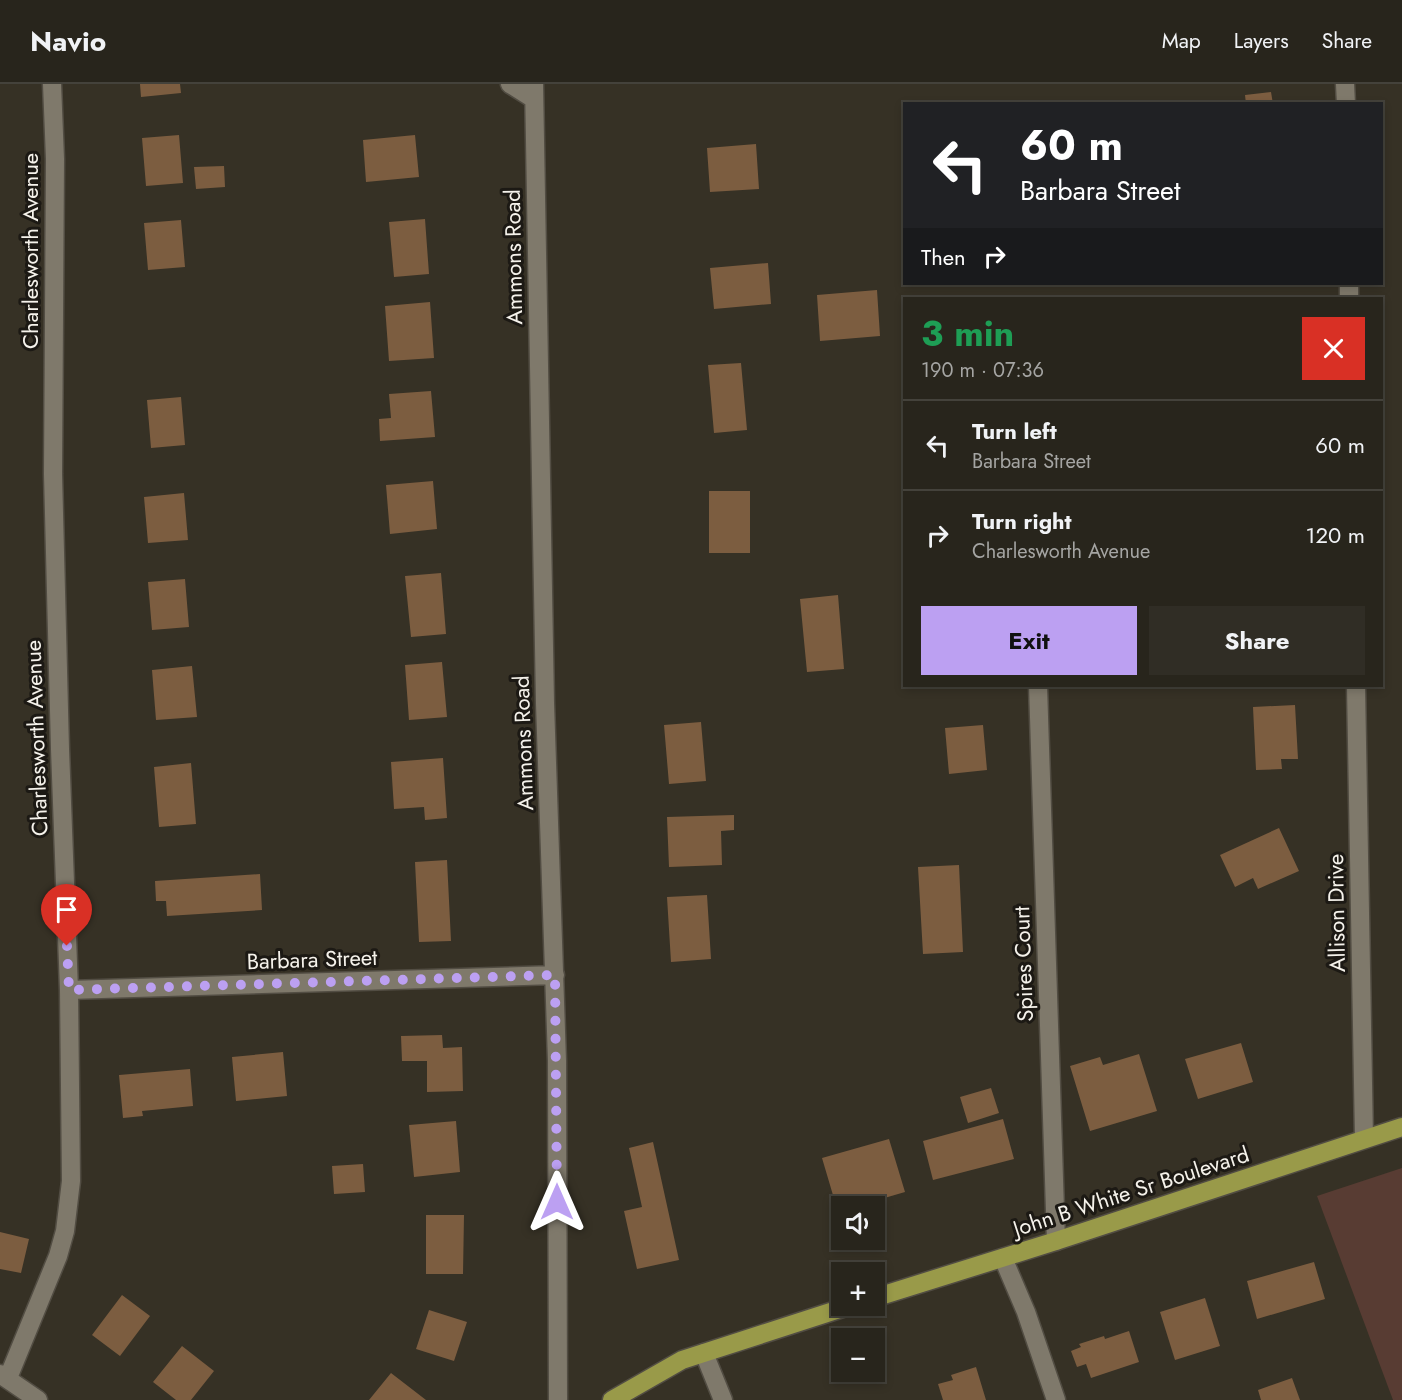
<!DOCTYPE html>
<html lang="en">
<head>
<meta charset="utf-8">
<style>
  body { margin:0; font-family:Jost,sans-serif; background:#302d25; color:#f1f3f6; height:100vh; display:flex; flex-direction:column; font-size:22px; white-space:nowrap }
  * { box-sizing:border-box; margin:0 }
  p { font-size:20px; color:#a5a5a3 }
  .icon { flex:none; width:33px; height:33px; fill:none; stroke:currentColor; stroke-width:2; stroke-linecap:round; stroke-linejoin:round }
  .map { position:relative; flex:1; overflow:hidden }
  .side { position:absolute; left:903px; top:213px; width:480px; height:390px; display:flex; flex-direction:column; background:#28251c; border-radius:0px; box-shadow:0 3px 9px #0003,0 0 0 2px #44423b }
  .side>* { flex:none }
  .top-card { position:absolute; left:903px; top:18px; width:480px; height:183px; border-radius:0px; box-shadow:0 3px 9px #0003,0 0 0 2px #44423b; background:#202124; color:#fff; overflow:hidden }
  .tools { position:absolute; left:831px; top:1112px; display:grid; gap:12px }
  .tools a { display:grid; place-items:center; width:54px; height:54px; border-radius:0px; background:#28251c; box-shadow:0 3px 9px #0003,0 0 0 2px #44423b; font-size:30px }
  .pin { position:absolute; display:grid; place-items:center; width:51px; height:51px; color:#fff; margin:-62px -26px; border-radius:50% 50% 50% 0; rotate:-45deg; box-shadow:0 0 6px #0007 }
  .pin .icon { rotate:45deg }
  .me { position:absolute; width:66px; margin:-33px; rotate:0deg; stroke-linejoin:round; filter:drop-shadow(0 0 4px #0008) }
  .turn { display:flex; align-items:center; gap:21px; height:126px; padding:0 18px; font-size:27px }
  .turn .icon { width:78px; height:78px; stroke-width:2.5 }
  .turn b { display:block; font-size:42px; line-height:51px }
  .then { display:flex; align-items:center; height:57px; padding:0 18px; background:#0003; gap:12px; font-size:22px }
  .round { display:grid; place-items:center; flex:none; width:63px; height:63px; border-radius:0px; background:#302d25 }
  .headline { display:flex; align-items:center; justify-content:space-between; height:102px; padding:0 18px }
  h1 { font-size:36px; font-weight:700; line-height:45px; color:#1e9e55 }
  .cta { display:flex; gap:12px; margin-top:auto; padding:12px 18px }
  .cta a { flex:1; height:69px; border-radius:0px; background:#bca0f2; color:#111; font-size:24px; font-weight:700; line-height:69px; text-align:center }
  .cta a+a { background:#302d25; color:#f1f3f6 }
  ul { padding:0; list-style:none }
  li { display:flex; align-items:center; gap:18px; height:90px; padding:0 18px; border-top:2px solid #44423b }
  li div { flex:1 }
  li b { display:block; font-size:22px }
  li em { font-style:normal }
  header { display:flex; align-items:center; gap:36px; box-sizing:border-box; height:84px; padding:0 30px; background:#28251c; border-bottom:2px solid #44423b }
  header strong { font-size:28px }
  nav { display:flex; gap:33px; margin-inline-start:auto; font-size:21px }
  .map>svg:first-child { display:block }
  .green { fill:#583c33 }
  .building { fill:#7c5d40 }
  .lines { fill:none; stroke-linecap:round; stroke-linejoin:round }
  .minor-casing { stroke:#524d43; stroke-width:21 }
  .major-casing { stroke:#524d43; stroke-width:21 }
  .minor { stroke:#7f796b; stroke-width:18 }
  .major { stroke:#999a49; stroke-width:18 }
  .route { stroke:#bca0f2; stroke-width:10; stroke-dasharray:0 18 }
  .labels { text-anchor:middle; stroke-width:6; stroke-linejoin:round; paint-order:stroke }
  .street-label { font-size:22px; fill:#f5f2eb; stroke:#1c1914 }
</style>
</head>
<body>
<header>
<strong>Navio</strong>
<nav><a>Map</a><a>Layers</a><a>Share</a></nav>
</header>
<div class="map">
<svg width="1402" height="1316" viewBox="0 0 1402 1316">
  <rect width="100%" height="100%" fill="#363125"/>
  <path class="green" d="M1402,1084V1316H1393L1317,1112Z"/>
  <path class="building" d="M140,0H180L181,9L141,13Z
    M1271,8L1273,20H1246L1245,11Z
    M179,51L183,99L146,102L142,54Z
    M415,51L419,93L366,98L363,56Z
    M756,60L759,105L710,108L707,64Z
    M224,82L225,103L196,105L194,83Z
    M425,135L429,190L394,193L389,138Z
    M181,136L185,183L148,186L144,139Z
    M768,179L771,220L714,225L710,184Z
    M877,206L880,252L820,257L817,211Z
    M430,218L434,274L389,277L385,222Z
    M741,279L747,346L714,349L708,281Z
    M431,307L435,353L380,357L379,335L391,334L389,310Z
    M181,313L185,361L151,364L147,316Z
    M433,397L437,445L390,450L386,401Z
    M709,407H750V469H709Z
    M184,409L188,456L148,459L144,413Z
    M441,489L446,550L411,553L405,492Z
    M185,495L189,543L152,546L148,498Z
    M838,511L844,585L807,588L800,515Z
    M442,578L447,633L409,636L405,581Z
    M192,582L197,633L156,636L152,586Z
    M1295,621L1298,675H1281L1282,685L1256,686L1253,623Z
    M701,638L706,697L669,700L664,641Z
    M983,641L987,686L949,690L945,644Z
    M443,674L447,734L425,736L424,723L394,725L391,678Z
    M191,679L196,740L159,743L154,683Z
    M734,731V746L721,747L722,781L669,783L667,733Z
    M1279,744L1299,787L1258,805L1253,794L1235,803L1220,771Z
    M447,776L451,857L419,858L415,778Z
    M959,781L963,868L923,870L918,783Z
    M260,790L262,826L167,832L166,817H156L155,797Z
    M707,811L711,875L671,878L667,813Z
    M442,951L443,964L462,963L463,1007L427,1008V977H402L401,952Z
    M1241,959L1253,998L1198,1015L1185,975Z
    M283,968L287,1012L236,1017L232,973Z
    M1139,970L1157,1027L1090,1047L1070,982L1100,973L1103,981Z
    M190,985L193,1022L142,1027L143,1032L123,1034L119,991Z
    M991,1004L999,1029L968,1039L960,1013Z
    M1003,1035L1014,1075L933,1096L923,1057Z
    M456,1037L460,1088L414,1093L409,1041Z
    M889,1055L905,1108L857,1122H842V1126L838,1128L822,1074Z
    M653,1058L679,1176L637,1185L624,1127L642,1123L629,1064Z
    M363,1080L365,1108L334,1110L332,1082Z
    M426,1131H464L463,1190H426Z
    M0,1148L29,1155L21,1189L0,1185Z
    M1314,1178L1325,1215L1257,1235L1247,1197Z
    M122,1211L150,1232L120,1272L92,1251Z
    M1205,1214L1220,1262L1175,1276L1160,1228Z
    M429,1226L467,1238L454,1277L416,1265Z
    M1129,1247L1139,1278L1091,1294L1086,1280L1077,1283L1071,1267L1081,1263L1079,1260L1104,1252L1105,1255Z
    M182,1262L214,1287L191,1316H176L153,1298Z
    M976,1283L986,1316H943L938,1300L953,1296L951,1291Z
    M391,1289L426,1316H369Z
    M1292,1294L1300,1316H1261L1258,1306Z"/>
  <g class="lines">
    <defs>
      <path id="minor" d="M510,0L534,15
        M534,0L545,619L557,977L558,1316
        M1345,0L1346,20
        M1349,200V214
        M1038,602L1056,1157
        M1356,602L1364,1055
        M69,906L555,891
        M1003,1174L1026,1228L1056,1316
        M704,1269L723,1316
        M0,1290L38,1316
        M8,1294L58,1172L65,1147L71,1097L69,906L60,665L53,390L55,75L52,0"/>
      <path id="major" d="M874,1214L1056,1157L1402,1043
        M612,1316L682,1276L852,1221"/>
    </defs>
    <use href="#minor" class="minor-casing"/>
    <use href="#major" class="major-casing"/>
    <use href="#minor" class="minor"/>
    <use href="#major" class="major"/>
  </g>
  <g class="lines">
    <path class="route" d="M67,862L69,906L555,891L557,1118"/>
  </g>
  <g class="labels">
    <g class="street-label">
      <text transform="translate(30 167) rotate(-90)" y="8">Charlesworth Avenue</text>
      <text transform="translate(513 173) rotate(-91)" y="8">Ammons Road</text>
      <text transform="translate(36 654) rotate(-92)" y="8">Charlesworth Avenue</text>
      <text transform="translate(523 659) rotate(-92)" y="8">Ammons Road</text>
      <text transform="translate(1336 829) rotate(-91)" y="8">Allison Drive</text>
      <text transform="translate(312 875) rotate(-2)" y="8">Barbara Street</text>
      <text transform="translate(1023 880) rotate(-92)" y="8">Spires Court</text>
      <text transform="translate(1131 1107) rotate(-18)" y="8">John B White Sr Boulevard</text>
    </g>
  </g>
</svg>
<div class="tools">
<a><svg class="icon" aria-label="sound" viewBox="0 0 24 24"><path d="M4 9h4l5-4v14l-5-4H4zM17 9q2 3 0 6"/></svg></a>
<a>+</a>
<a>−</a>
</div>
<div class="pin" style="left:67px;top:862px;background:#d93025"><svg class="icon" aria-label="arrive" viewBox="0 0 24 24"><path d="M6 21V4h12l-3 4 3 4H6"/></svg></div>
<svg class="me" style="left:557px;top:1118px" viewBox="-20 -20 40 40"><path d="M0-17L14 15 0 8-14 15z" fill="#bca0f2" stroke="#fff" stroke-width="4"/></svg>
<div class="top-card">
<div class="turn"><svg class="icon" aria-label="left" viewBox="0 0 24 24"><path d="M17 20v-9H6M10 6l-5 5 5 5"/></svg><div><b>60 m</b>Barbara Street</div></div>
<div class="then">Then<svg class="icon" aria-label="right" viewBox="0 0 24 24"><path d="M7 20v-9h11M14 6l5 5-5 5"/></svg></div>
</div>
<section class="side">
<div class="headline"><div><h1>3 min</h1><p>190 m · 07:36</p></div><a class="round" style="background:#d93025;color:#fff"><svg class="icon" aria-label="close" viewBox="0 0 24 24"><path d="M6 6l12 12M18 6L6 18"/></svg></a></div>
<ul>
<li><svg class="icon" aria-label="left" viewBox="0 0 24 24"><path d="M17 20v-9H6M10 6l-5 5 5 5"/></svg><div><b>Turn left</b><p>Barbara Street</p></div><em>60 m</em></li>
<li><svg class="icon" aria-label="right" viewBox="0 0 24 24"><path d="M7 20v-9h11M14 6l5 5-5 5"/></svg><div><b>Turn right</b><p>Charlesworth Avenue</p></div><em>120 m</em></li>
</ul>
<div class="cta"><a>Exit</a><a>Share</a></div>
</section>
</div>
</body>
</html>
